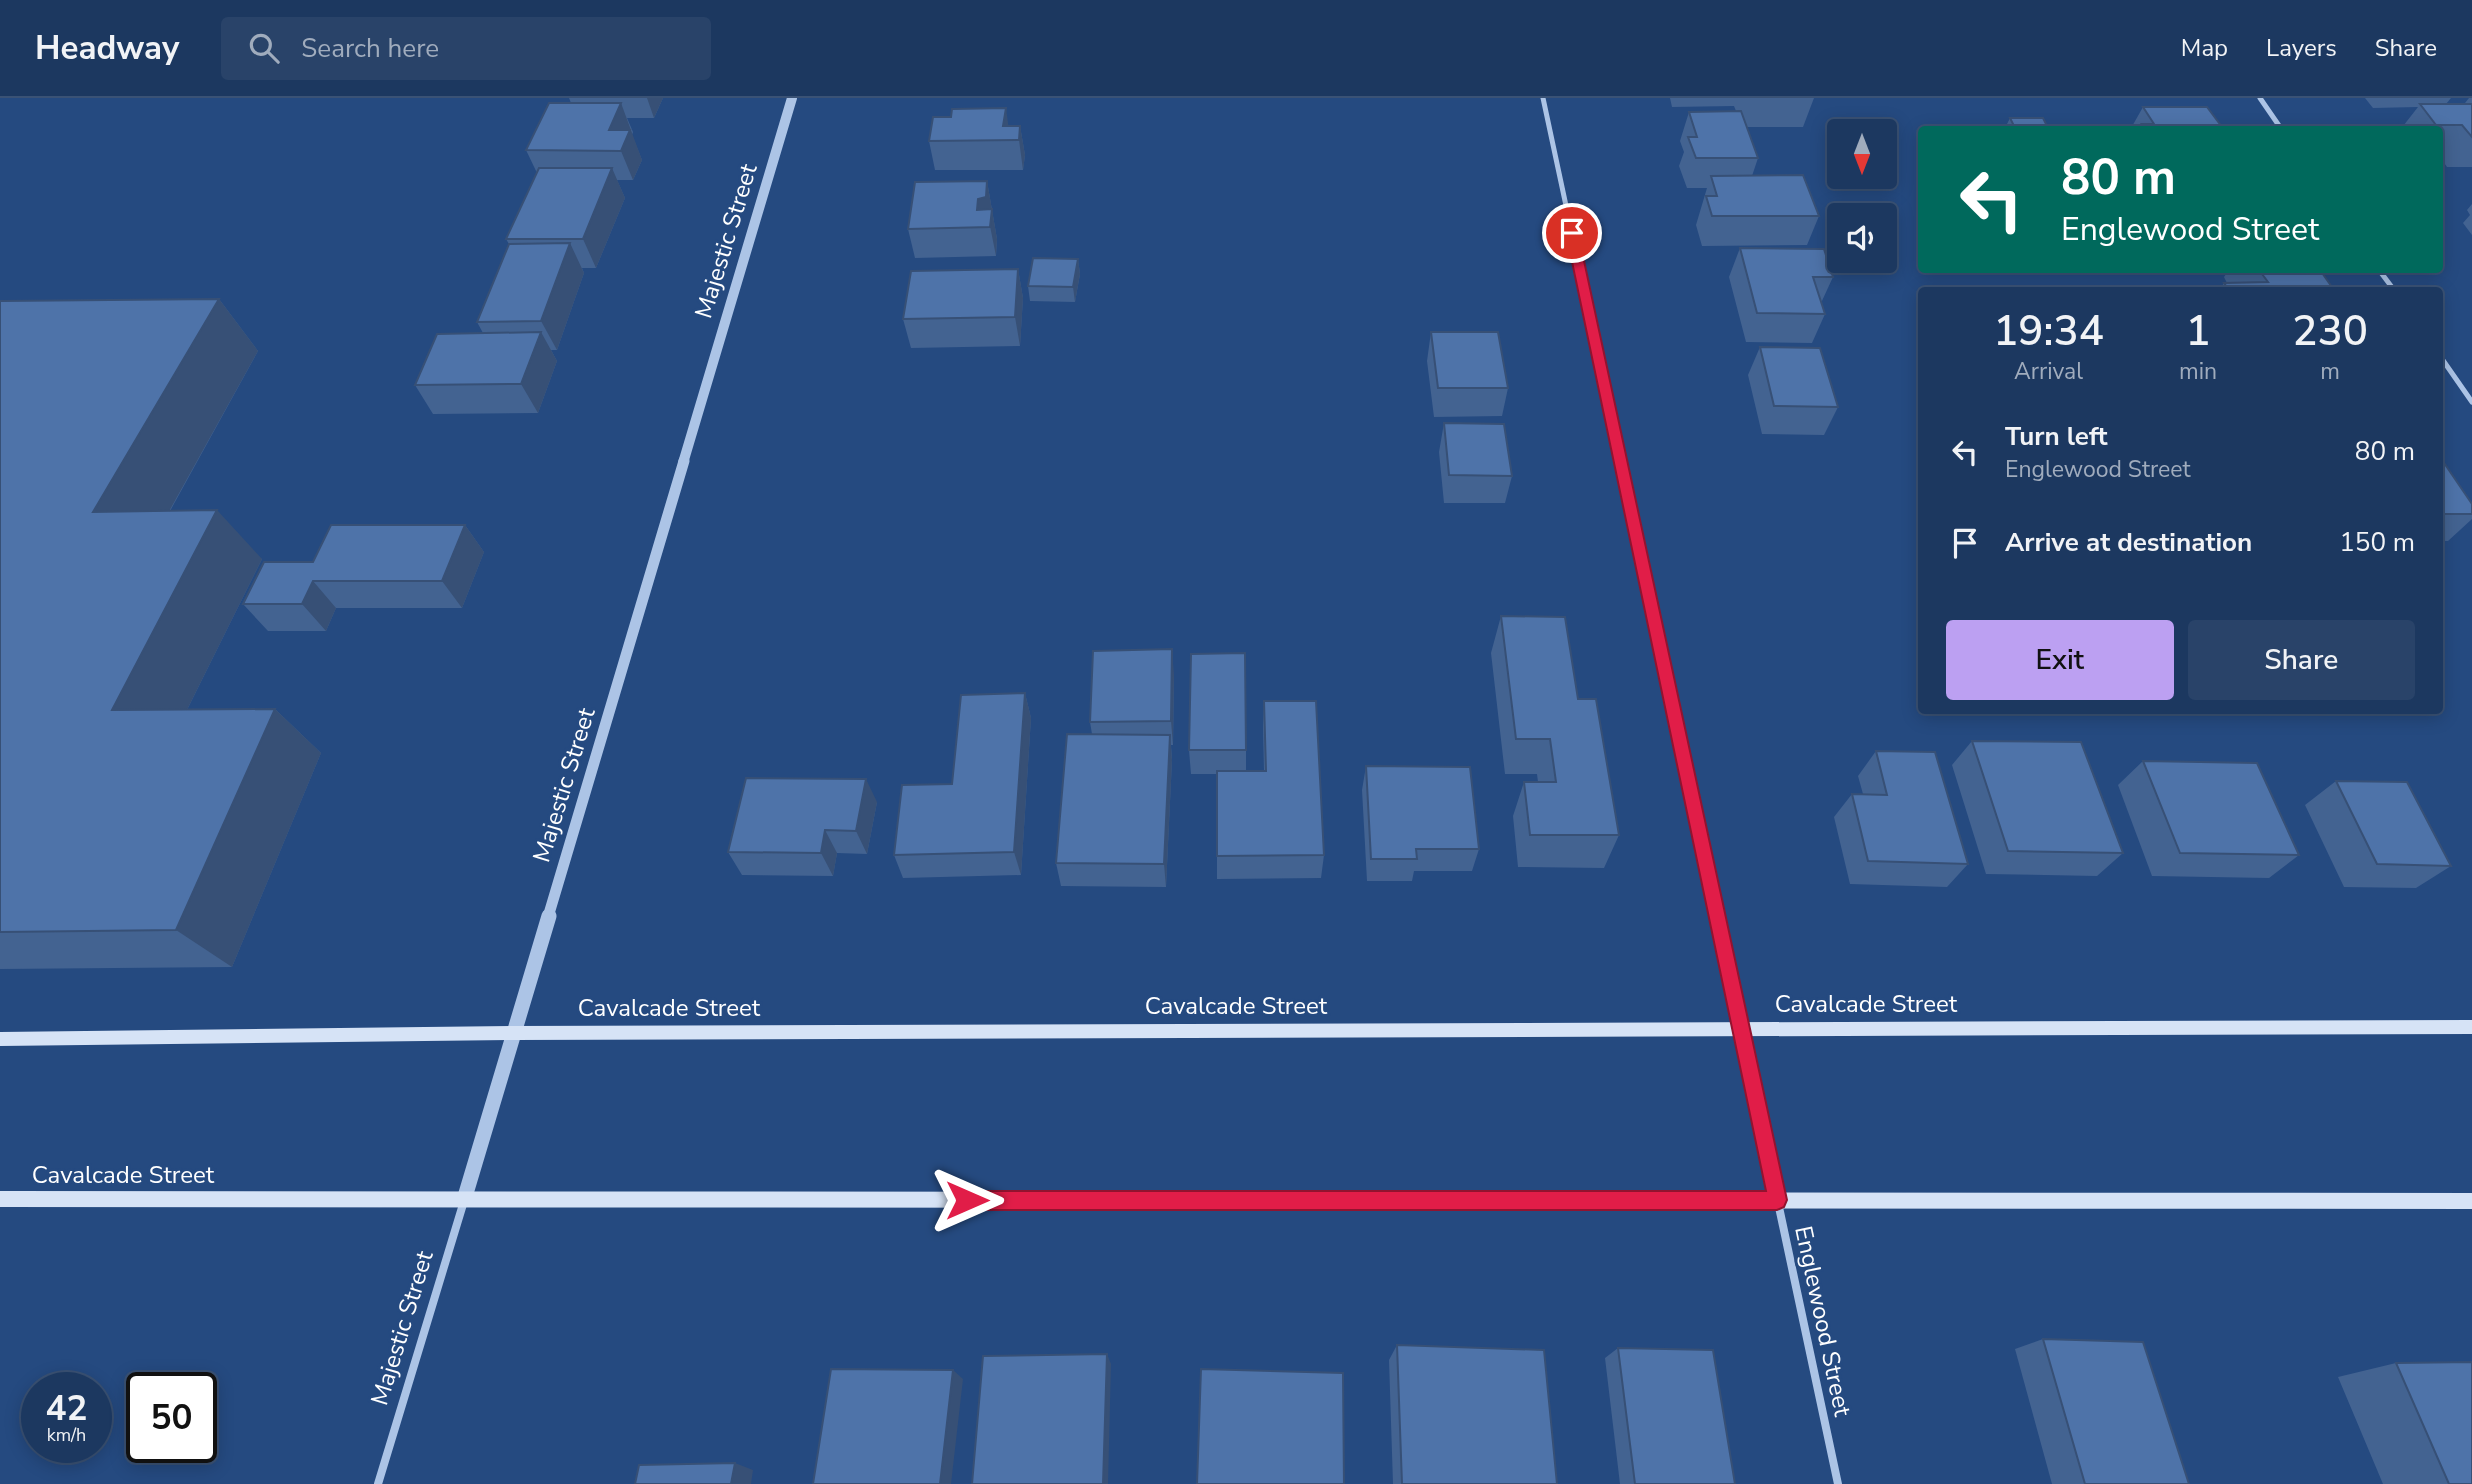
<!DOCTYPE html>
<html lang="en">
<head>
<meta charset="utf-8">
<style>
  body { margin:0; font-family:"Nunito Sans",sans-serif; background:#294369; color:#f1f3f6; height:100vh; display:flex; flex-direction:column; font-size:26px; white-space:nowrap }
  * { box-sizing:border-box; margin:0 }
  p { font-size:23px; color:#a0acbd }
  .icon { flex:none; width:38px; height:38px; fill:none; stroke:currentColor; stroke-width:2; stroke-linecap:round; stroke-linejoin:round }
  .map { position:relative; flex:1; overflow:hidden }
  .drawer { position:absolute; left:1918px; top:189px; width:525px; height:427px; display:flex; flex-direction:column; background:#1c3860; border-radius:7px; box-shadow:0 4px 18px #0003,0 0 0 2px #3a5275 }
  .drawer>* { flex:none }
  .banner { position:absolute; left:1918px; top:28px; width:525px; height:147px; border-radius:7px; box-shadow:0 4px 18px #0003,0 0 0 2px #3a5275; background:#00695c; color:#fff; overflow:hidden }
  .needle { width:46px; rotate:180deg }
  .buttons { position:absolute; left:1827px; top:21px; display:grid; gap:14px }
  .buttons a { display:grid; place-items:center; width:70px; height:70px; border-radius:7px; background:#1c3860; box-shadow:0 4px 18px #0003,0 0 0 2px #3a5275; font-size:35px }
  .speed { position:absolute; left:21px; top:1274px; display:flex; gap:14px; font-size:35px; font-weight:700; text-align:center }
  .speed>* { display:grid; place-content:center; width:91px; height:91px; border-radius:50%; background:#1c3860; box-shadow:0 4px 18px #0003,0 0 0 2px #3a5275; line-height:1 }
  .speed small { font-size:18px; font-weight:400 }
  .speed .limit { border:4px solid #111; border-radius:10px; background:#fff; color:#111 }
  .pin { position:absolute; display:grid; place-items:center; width:60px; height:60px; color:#fff; margin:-30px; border:4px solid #fff; border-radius:50%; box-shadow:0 2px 7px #0007 }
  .me { position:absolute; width:77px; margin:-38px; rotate:90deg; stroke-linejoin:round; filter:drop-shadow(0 0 5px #0008) }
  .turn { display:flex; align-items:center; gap:24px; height:147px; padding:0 28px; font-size:32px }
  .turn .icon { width:91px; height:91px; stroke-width:2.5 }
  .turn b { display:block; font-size:49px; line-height:60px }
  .eta { display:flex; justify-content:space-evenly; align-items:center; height:119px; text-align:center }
  .eta b { font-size:42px; font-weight:600; line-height:49px }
  .primary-button { display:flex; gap:14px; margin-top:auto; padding:14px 28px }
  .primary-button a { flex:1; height:80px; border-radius:7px; background:#bca0f2; color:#111; font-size:28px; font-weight:600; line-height:80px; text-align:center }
  .primary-button a+a { background:#294369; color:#f1f3f6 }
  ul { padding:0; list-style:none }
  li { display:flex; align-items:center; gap:21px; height:91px; padding:0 28px }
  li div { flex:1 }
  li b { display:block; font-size:26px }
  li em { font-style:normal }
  header { display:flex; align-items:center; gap:42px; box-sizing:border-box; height:98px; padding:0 35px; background:#1c3860; border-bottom:2px solid #3a5275 }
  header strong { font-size:33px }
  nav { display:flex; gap:38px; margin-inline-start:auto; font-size:24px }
  .search { width:490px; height:63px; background:#294369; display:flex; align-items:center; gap:18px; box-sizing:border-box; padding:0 24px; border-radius:7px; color:#a0acbd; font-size:26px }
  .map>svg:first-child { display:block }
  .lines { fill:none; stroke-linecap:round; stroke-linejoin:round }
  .minor-far2 { stroke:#acc4e6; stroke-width:5 }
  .minor-far1 { stroke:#acc4e6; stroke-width:7 }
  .minor { stroke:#acc4e6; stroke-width:8 }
  .tertiary-far2 { stroke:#acc4e6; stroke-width:10 }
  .tertiary-far1 { stroke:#acc4e6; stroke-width:11 }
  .tertiary { stroke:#acc4e6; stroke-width:15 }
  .secondary { fill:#d6e3f6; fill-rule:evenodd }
  .wall { fill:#436391 }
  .shaded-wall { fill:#375076 }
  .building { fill:#4e73a9; stroke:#375076; stroke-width:2 }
  .route { fill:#e11d48; stroke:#92132f; stroke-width:2 }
  .labels { text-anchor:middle; stroke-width:6; stroke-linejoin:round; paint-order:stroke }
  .street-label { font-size:24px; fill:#fff; stroke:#254a80 }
</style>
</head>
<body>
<header>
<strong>Headway</strong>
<div class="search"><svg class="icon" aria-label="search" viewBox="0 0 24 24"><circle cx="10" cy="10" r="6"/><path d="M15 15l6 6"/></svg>Search here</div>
<nav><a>Map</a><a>Layers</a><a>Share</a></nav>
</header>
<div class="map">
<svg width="2472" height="1386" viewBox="0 0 2472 1386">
  <rect width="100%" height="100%" fill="#254a80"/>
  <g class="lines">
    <path class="minor-far2" d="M1543,0L1621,365
      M2260,0L2282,32
      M2379,172L2394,192
      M2440,258L2472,304"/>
    <path class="minor-far1" d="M1620,363L1717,819"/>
    <path class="minor" d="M1717,818L1838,1386
      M378,1386L464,1103"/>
    <path class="tertiary-far2" d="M683,365L792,0"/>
    <path class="tertiary-far1" d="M548,819L684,363"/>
    <path class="tertiary" d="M464,1102L549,818"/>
    <path class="secondary" d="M2472,922V936L513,942L0,948V934L513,928Z
      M0,1093L2472,1095V1111L0,1109Z"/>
  </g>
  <path class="wall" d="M569,0H663L654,20H627L633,34L632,37L642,62L633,82H617L625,100L596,170H582L584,175L557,252H551L557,263L538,315L433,316L415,287L483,235L477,224L509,146L506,141L537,75L526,52L571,5Z
    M1670,0H1814L1803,29H1747L1758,60L1752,78L1819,118L1807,147L1702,148L1696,127L1707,90H1687L1679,68L1684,54L1680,43L1689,14L1736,13L1734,8L1672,9Z
    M2365,0H2451L2446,6H2466L2465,5L2469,0H2472V69H2447L2440,59V32H2400L2418,9L2373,10Z
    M2143,9L2222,29L2221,32H2130Z
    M2010,20L2049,32H2004Z
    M1020,28L1025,57L1023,72H935L929,43Z
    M987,83L997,141L996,158L915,160L908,131Z
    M2472,106V137L2463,125L2470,117L2467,112Z
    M1740,150L1833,179L1821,205L1825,216L1812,245L1746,244L1729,179Z
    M1078,161L1080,176L1075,204L1030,203L1028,188Z
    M1018,171L1023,200L1020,248L911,250L903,221Z
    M2229,172H2320L2334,192H2219L2224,185H2227L2224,179Z
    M219,201L258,253L170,413L262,461L187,612L275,611L321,655L232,869L0,871V203Z
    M1431,234L1508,290L1502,318L1434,319L1427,263Z
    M1760,249L1838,309L1824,337L1762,336L1748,277Z
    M1444,325L1512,378L1505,405H1444L1439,354Z
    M2440,359L2472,406V421L2448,443H2440Z
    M465,427L484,454L462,510H336L326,533H268L243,506L313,464Z
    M1501,518L1578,601L1619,737L1604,770L1518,769L1513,718L1524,684H1538L1537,676H1505L1491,555Z
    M1174,577L1173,647H1171L1172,662L1166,789L1061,788L1056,765L1092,636L1090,624Z
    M1025,595L1031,620L1021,777L903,780L894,757Z
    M1264,603L1324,757L1321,780L1217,781V676H1191L1189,652H1246V673H1264L1263,628Z
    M1972,643L2123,755L2097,778L1986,776L1952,667Z
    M1876,653L1968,766L1947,789L1850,786L1834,719L1852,696H1863L1858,678Z
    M2143,663L2299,757L2269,780L2152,778L2118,687Z
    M1366,668L1479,751L1472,773H1414L1412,783H1367L1362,692Z
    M2336,683L2451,768L2416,790L2344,789L2305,707Z
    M877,704L867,756L837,755L833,778L742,777L728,754Z
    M2043,1241L2189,1386H2052L2015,1251Z
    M1397,1247L1557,1386H1393L1389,1262Z
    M1618,1250L1735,1386H1620L1605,1260Z
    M2396,1265L2472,1386H2383L2338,1279Z"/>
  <path class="shaded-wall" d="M647,0H663L654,20Z
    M621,5L642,62L633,82L621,53L609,32Z
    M1006,10L1010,40L1003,28Z
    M1020,28L1025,57L1023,72L1019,42Z
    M612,70L625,100L596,170L583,141Z
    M987,83L997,141L996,158L990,128L977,112L978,101Z
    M570,145L584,175L557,252L541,223Z
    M1078,161L1080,176L1075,204L1073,189Z
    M1018,171L1023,200L1020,248L1015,219Z
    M219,201L258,253L142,462L93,414Z
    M541,234L557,263L538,315L521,286Z
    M217,412L262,461L165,656L112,612Z
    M465,427L484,454L462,510L442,483Z
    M313,483L336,510L326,533L302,506Z
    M1172,551L1174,577L1173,647L1171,623Z
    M1025,595L1031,620L1021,777L1014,754Z
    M275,611L321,655L232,869L176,832Z
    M1170,637L1172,662L1166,789L1164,766Z
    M866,681L877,704L867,756L856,733Z
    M825,732L837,755L833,778L821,755Z
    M1107,1256L1111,1266L1108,1386H1103Z
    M953,1272L963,1281L951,1386H940Z
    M735,1365L753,1372L751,1386H731Z"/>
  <path class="building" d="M549,5H621L609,32H630L621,53L526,52Z
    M2420,6H2472V39L2462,27H2436Z
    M2143,9H2207L2222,29L2213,30L2214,32H2147L2142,26H2154Z
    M1006,10L1003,28H1020L1019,42L929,43L933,19H951L952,11Z
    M1741,13L1758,60H1696L1688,39H1697L1689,14Z
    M2010,20H2043L2049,32H2016Z
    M539,70H612L583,141H506Z
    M1803,77L1819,118H1712L1706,98H1717L1711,78Z
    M987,83L986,99L978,101L977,112L992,111L990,129L908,131L915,84Z
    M570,145L541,223L477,224L509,146Z
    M1740,150L1824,151L1833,179H1813L1825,216L1757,215Z
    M1033,160L1078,161L1073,189L1028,188Z
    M1018,171L1015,219L903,221L911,173Z
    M2259,172H2320L2334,192H2229L2224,185L2268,184Z
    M219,201L93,414L217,412L112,612L275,611L176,832L0,834V203Z
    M541,234L521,286L415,287L437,236Z
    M1431,234H1498L1508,290H1438Z
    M1760,249L1820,250L1838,309L1774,308Z
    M1444,325L1504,326L1512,378L1449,377Z
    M2440,359L2472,406V416H2440Z
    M331,427H465L442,483H313L302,506H243L264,464H313Z
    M1501,518L1565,519L1578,601H1596L1619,737H1530L1524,684H1556L1550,641H1516Z
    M1172,551L1171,623L1090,624L1093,553Z
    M1245,555L1246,652H1189L1191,556Z
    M1025,595L1014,754L894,757L902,687L952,686L961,597Z
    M1264,603H1316L1324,757L1217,758V673H1266Z
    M1067,636L1170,637L1164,766L1056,765Z
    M1972,643L2081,644L2123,755L2008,753Z
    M1876,653L1935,654L1968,766L1868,763L1852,696L1887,697Z
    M2143,663L2257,665L2299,757L2180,755Z
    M1366,668L1470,669L1479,751H1416L1417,761H1371Z
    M746,680L866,681L856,733L825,732L821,755L728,754Z
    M2336,683L2407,684L2451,768L2377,766Z
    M2043,1241L2143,1244L2189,1386H2085Z
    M1397,1247L1544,1252L1557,1386H1402Z
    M1618,1250L1713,1252L1735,1386H1635Z
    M1107,1256L1103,1386H972L983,1258Z
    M2472,1264V1386H2449L2396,1265Z
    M831,1271L953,1272L940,1386H813Z
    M1201,1271L1343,1275L1344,1386H1197Z
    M735,1365L731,1386H635L639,1367Z"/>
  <path class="route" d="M1572,132L1578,135L1787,1102L1784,1109L1777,1112H967L960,1109L957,1102L960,1095L967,1093H1766L1566,135Z"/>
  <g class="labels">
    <g class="street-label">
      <text transform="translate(726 143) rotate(-73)" y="8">Majestic Street</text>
      <text transform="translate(564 687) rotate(-73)" y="8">Majestic Street</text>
      <text x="1866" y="914">Cavalcade Street</text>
      <text x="1236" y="916">Cavalcade Street</text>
      <text x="669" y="918">Cavalcade Street</text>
      <text x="123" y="1085">Cavalcade Street</text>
      <text transform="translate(1823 1223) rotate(78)" y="8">Englewood Street</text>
      <text transform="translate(402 1230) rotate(-73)" y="8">Majestic Street</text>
    </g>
  </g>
</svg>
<div class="buttons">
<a><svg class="needle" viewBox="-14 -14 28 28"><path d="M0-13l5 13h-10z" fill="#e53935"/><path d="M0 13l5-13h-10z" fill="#a0acbd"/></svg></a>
<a><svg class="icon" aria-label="sound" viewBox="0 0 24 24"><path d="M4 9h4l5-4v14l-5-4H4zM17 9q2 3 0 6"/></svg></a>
</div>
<div class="speed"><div>42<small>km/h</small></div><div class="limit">50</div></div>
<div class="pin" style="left:1572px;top:135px;background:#d93025"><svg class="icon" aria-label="arrive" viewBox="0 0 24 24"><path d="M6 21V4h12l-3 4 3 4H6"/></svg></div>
<svg class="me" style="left:967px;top:1102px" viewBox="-20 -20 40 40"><path d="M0-17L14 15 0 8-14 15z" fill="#e11d48" stroke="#fff" stroke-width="4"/></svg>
<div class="banner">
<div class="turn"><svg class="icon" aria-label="left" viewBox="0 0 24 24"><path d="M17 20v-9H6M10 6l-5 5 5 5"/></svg><div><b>80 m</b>Englewood Street</div></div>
</div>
<section class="drawer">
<div class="eta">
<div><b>19:34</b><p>Arrival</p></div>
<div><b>1</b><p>min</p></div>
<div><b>230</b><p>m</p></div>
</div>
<ul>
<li><svg class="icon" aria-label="left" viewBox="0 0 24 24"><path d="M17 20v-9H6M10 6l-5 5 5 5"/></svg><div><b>Turn left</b><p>Englewood Street</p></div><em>80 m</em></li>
<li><svg class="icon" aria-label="arrive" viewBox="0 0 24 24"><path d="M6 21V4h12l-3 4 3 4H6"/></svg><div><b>Arrive at destination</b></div><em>150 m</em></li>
</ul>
<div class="primary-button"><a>Exit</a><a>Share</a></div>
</section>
</div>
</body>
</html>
